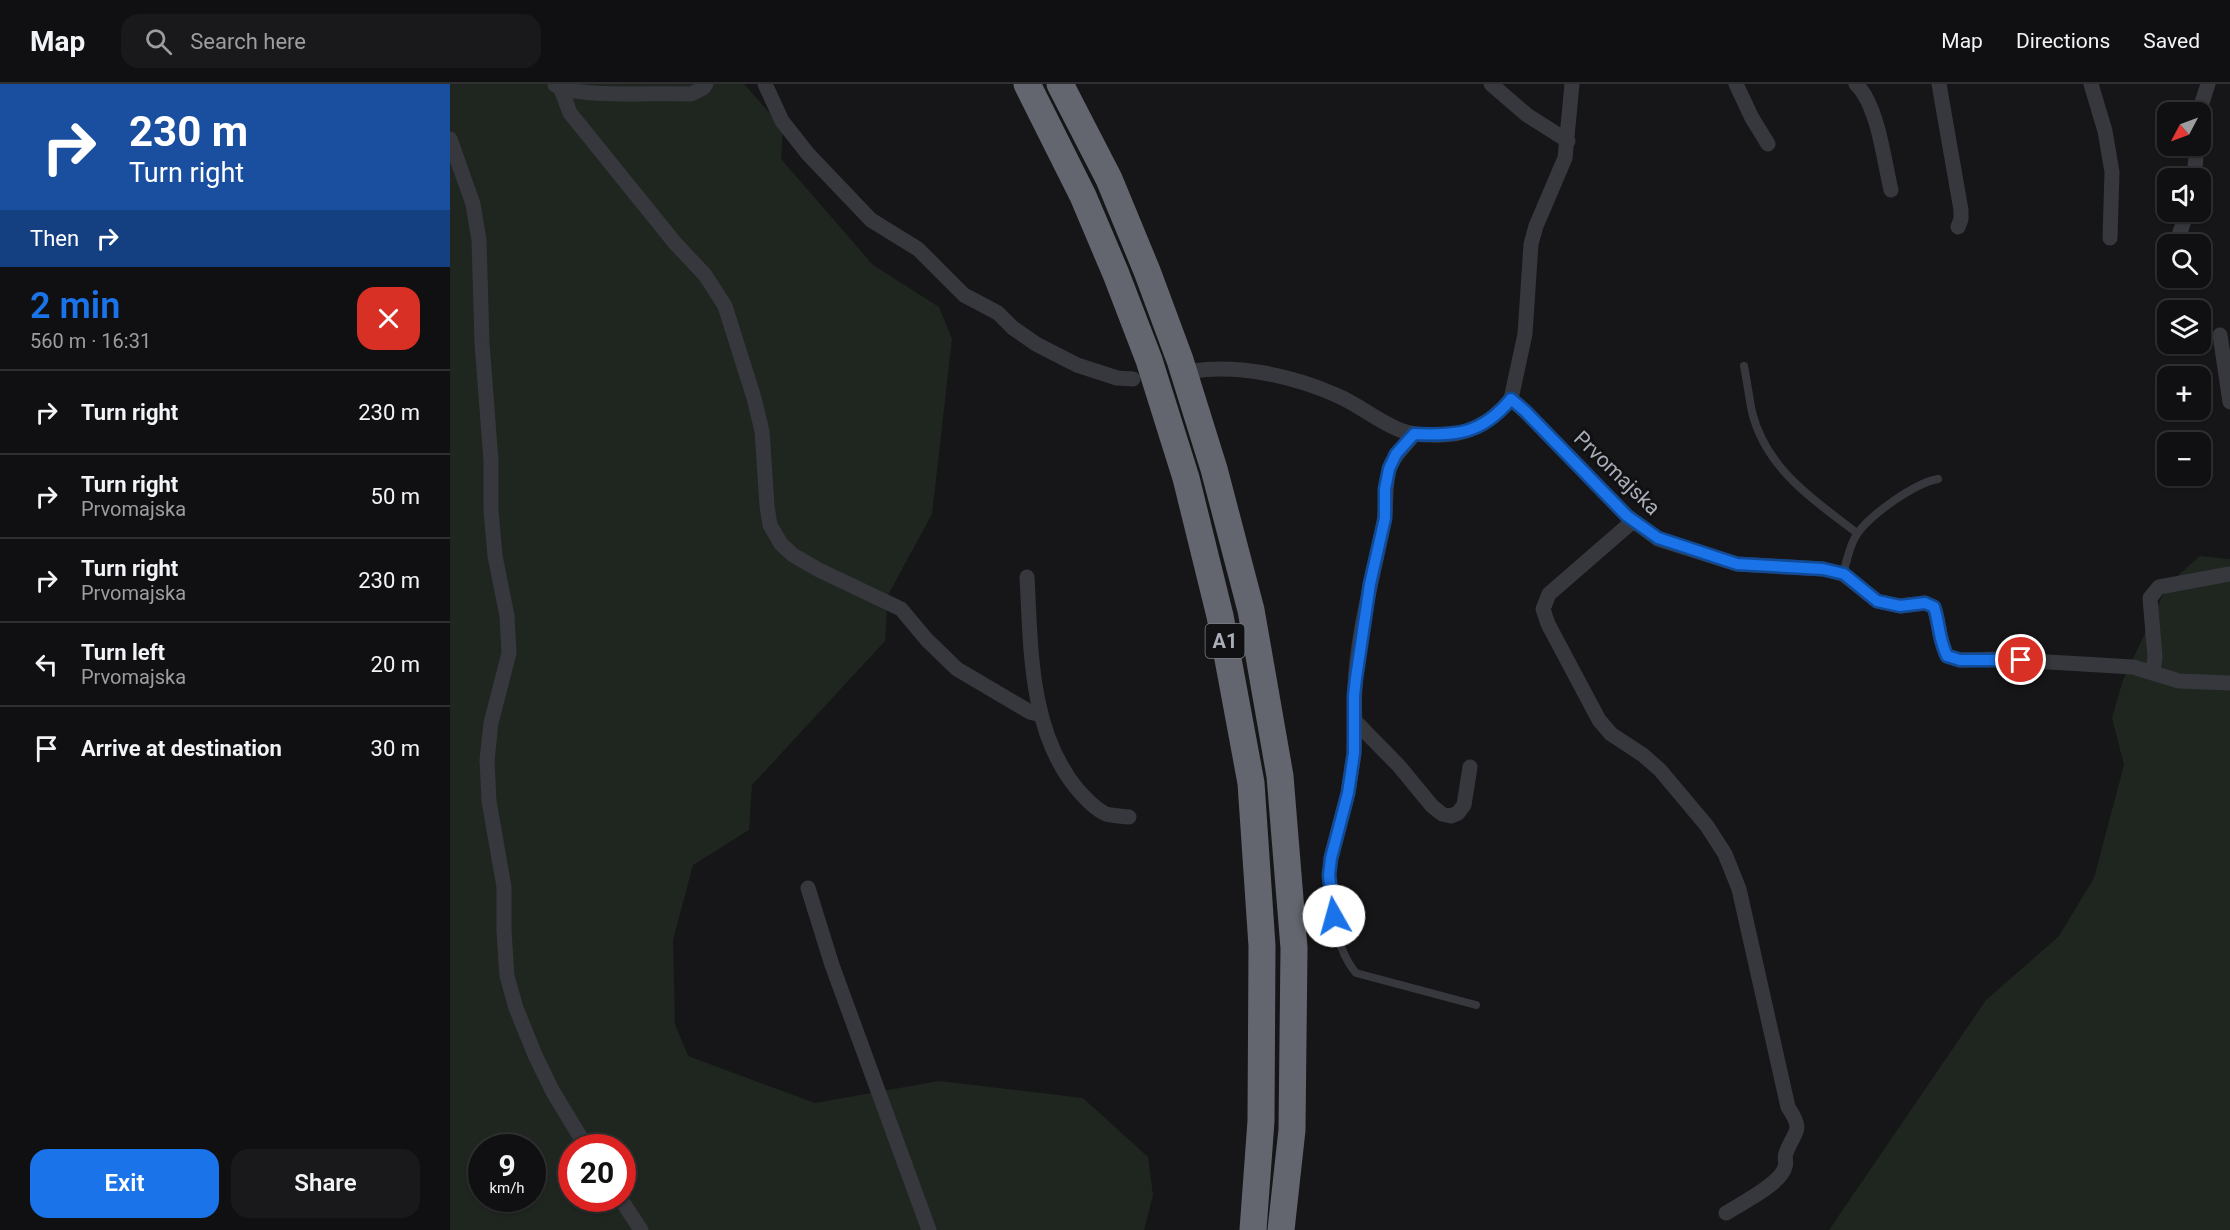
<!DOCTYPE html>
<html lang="en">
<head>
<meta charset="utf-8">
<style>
  body { margin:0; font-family:Roboto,sans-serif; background:#19191b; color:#f1f3f6; height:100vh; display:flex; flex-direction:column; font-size:22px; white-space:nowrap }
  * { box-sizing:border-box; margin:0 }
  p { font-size:20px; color:#9c9d9f }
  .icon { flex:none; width:33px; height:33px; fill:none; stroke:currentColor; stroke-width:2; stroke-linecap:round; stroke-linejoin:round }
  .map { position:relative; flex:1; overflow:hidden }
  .panel { display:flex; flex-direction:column; background:#101012; width:450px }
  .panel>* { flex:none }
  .top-card { background:#1a4fa0; color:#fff; overflow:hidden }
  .needle { width:39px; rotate:229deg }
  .fabs { position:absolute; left:1707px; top:18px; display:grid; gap:12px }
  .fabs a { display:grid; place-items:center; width:54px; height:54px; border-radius:12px; background:#101012; box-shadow:0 2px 4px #0004,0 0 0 2px #303032; font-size:30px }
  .speed { position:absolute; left:18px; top:1050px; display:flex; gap:12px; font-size:30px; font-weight:700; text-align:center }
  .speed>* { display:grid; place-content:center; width:78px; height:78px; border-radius:50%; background:#101012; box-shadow:0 2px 4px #0004,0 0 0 2px #303032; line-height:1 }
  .speed small { font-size:15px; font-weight:400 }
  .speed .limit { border:9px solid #d22; background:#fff; color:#111 }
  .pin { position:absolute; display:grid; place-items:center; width:51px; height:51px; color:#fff; margin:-26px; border:3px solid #fff; border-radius:50%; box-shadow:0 2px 6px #0007 }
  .me { position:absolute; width:66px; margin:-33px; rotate:353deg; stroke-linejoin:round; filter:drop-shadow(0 0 4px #0008) }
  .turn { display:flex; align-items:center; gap:21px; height:126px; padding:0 30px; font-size:27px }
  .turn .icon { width:78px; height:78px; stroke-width:2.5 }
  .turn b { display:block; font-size:42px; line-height:51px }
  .then { display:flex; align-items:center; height:57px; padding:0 30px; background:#0003; gap:12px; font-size:22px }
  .round { display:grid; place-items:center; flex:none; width:63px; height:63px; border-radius:18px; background:#19191b }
  .overview { display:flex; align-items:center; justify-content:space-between; height:102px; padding:0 30px }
  h1 { font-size:36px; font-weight:600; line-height:45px; color:#1a73e8 }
  .primary-button { display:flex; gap:12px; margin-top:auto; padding:12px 30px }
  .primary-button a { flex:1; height:69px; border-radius:18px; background:#1a73e8; color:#fff; font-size:24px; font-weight:600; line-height:69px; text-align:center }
  .primary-button a+a { background:#19191b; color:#f1f3f6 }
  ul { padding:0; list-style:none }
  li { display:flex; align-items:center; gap:18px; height:84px; padding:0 30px; border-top:2px solid #303032 }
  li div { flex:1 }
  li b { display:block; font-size:22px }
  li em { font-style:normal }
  header { display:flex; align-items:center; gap:36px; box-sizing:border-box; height:84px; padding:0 30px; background:#101012; border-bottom:2px solid #303032 }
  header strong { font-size:28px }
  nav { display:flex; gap:33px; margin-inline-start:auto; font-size:21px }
  .search { width:420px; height:54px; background:#19191b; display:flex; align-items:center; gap:15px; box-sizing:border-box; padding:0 21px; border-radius:18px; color:#9c9d9f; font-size:22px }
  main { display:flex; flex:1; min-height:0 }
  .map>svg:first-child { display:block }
  .green { fill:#1e261f; fill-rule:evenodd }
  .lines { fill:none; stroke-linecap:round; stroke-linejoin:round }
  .service { stroke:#37383d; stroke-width:8 }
  .minor { stroke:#37383d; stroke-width:15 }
  .motorway { stroke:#63666e; stroke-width:27 }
  .route-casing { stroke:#114b97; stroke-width:15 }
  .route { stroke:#1a73e8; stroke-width:10 }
  .labels { text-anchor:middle; stroke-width:6; stroke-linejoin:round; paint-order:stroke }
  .shield { fill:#111113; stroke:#7b7e86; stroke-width:1.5 }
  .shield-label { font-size:20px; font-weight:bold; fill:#a8adb8 }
  .street-label { font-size:21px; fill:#a8adb8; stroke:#111113 }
</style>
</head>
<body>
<header>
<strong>Map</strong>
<div class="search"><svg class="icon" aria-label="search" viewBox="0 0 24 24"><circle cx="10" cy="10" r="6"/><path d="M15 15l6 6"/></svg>Search here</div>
<nav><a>Map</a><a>Directions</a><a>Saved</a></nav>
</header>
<main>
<section class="panel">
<div class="top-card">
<div class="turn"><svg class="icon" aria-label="right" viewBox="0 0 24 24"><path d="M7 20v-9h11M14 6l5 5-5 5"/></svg><div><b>230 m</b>Turn right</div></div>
<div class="then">Then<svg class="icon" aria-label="right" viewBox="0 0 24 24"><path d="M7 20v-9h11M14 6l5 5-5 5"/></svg></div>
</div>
<div class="overview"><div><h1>2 min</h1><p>560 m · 16:31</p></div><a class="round" style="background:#d93025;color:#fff"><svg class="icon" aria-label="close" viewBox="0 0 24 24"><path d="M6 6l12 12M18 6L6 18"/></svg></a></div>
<ul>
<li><svg class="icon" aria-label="right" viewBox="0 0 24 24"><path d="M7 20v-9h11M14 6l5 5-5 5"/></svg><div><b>Turn right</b></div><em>230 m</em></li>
<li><svg class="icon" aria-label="right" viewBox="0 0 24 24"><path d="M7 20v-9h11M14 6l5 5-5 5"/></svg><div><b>Turn right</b><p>Prvomajska</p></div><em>50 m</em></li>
<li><svg class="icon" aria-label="right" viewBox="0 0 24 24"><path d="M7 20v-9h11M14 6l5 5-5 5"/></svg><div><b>Turn right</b><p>Prvomajska</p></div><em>230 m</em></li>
<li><svg class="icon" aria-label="left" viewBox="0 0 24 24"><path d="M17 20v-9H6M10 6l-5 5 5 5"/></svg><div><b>Turn left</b><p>Prvomajska</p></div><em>20 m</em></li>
<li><svg class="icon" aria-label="arrive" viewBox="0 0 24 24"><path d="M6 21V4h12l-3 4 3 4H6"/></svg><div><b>Arrive at destination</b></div><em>30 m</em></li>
</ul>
<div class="primary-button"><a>Exit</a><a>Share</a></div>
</section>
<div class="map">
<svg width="1780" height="1146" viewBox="0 0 1780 1146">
  <rect width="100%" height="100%" fill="#161618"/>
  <path class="green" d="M0,0H294L333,44L331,75L423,181L489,223L502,255L482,430L438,511L435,557L302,701L299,746L243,781L223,856L225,940L238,972L365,1019L489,997L633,1014L698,1073L703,1111L694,1146H0ZM32,1064H82V1114H32ZM122,1064H172V1114H122Z
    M1750,472L1780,475V1146H1379L1536,916L1609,852L1644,794L1674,681L1662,634L1673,596L1718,500Z"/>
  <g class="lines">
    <path class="service" d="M1294,282C1297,297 1299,313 1302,328C1316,385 1364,416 1407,449
      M1393,490C1397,477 1399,462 1407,450C1421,430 1465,399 1488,395
      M881,774C878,808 883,862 906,889L1026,921"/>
    <path class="minor" d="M315,0L332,37L358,70L421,136L468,165L514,211L548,229L563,244L586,260L627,281L667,294L683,295
      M1041,0L1077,31L1118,57
      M1122,0L1115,74L1086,142L1081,160L1075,250L1061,315L1075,327L1177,432L1208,455L1287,480L1373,485L1393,490L1427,517L1450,522L1475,519L1484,523C1490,541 1488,553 1497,572L1510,576L1549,575L1683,583L1729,597L1780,599
      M1286,0L1302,34L1318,60
      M1406,0C1428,21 1434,77 1441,106
      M1489,0L1511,126V135L1508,143
      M1641,0L1655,47L1662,88L1660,154
      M105,1C130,15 208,8 241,10L253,4L256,0
      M111,5L120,29L225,159L255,191L275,222L304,314L312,347L317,422L320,441L331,460L343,471L369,486L451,525L477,556L507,585L580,628L591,631
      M1749,28L1758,0
      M0,55L23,120L29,156L32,259L41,377V426L45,472L57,532L59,569L41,639L37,676L39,717L54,803V847L57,892L66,924L85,971L103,1008L137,1064
      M1744,94L1747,62
      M1726,160L1737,128
      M1770,251L1780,318
      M743,287C788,280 844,292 886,311C908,320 927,337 950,346C960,350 970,351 981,351C1015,353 1039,341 1061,315
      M964,350C956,362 945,369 940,383C934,401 937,419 934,438C921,503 901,570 905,637L949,682L982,722L992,730L1001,732L1008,729L1014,721L1020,683
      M1183,437L1099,510L1093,525L1098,540L1149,636L1161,650L1193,671L1210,686L1257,742L1275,770L1289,805L1338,1023C1355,1049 1344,1046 1336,1069C1334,1074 1337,1079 1335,1083C1331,1100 1290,1120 1276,1129
      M577,493C581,564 579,648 628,706C636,715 645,725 656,730C663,732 672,732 679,733
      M1703,589L1705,573L1700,514L1709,503L1780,490
      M881,774L898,709L904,669L905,637
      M358,804L382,881L479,1146
      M170,1114L191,1146"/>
    <path class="motorway" d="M577,0L633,112L666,190L699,276L736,394L770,532L801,699L812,862L811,1037L803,1146
      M610,0L659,95L697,187L730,276L764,385L801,526L830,692L844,864L842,1046L831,1146"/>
  </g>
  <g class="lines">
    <defs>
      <path id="route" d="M884,832L879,791L881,774L898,709L904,669V612L906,594L920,500L935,434V405L939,385L946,370L964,350C1007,352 1032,350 1061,315L1075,327L1177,432L1208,454L1287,480L1373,485L1394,490L1427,517L1450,522L1475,519L1484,523C1490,541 1488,553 1497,572L1510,576H1571"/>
    </defs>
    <use href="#route" class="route-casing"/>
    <use href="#route" class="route"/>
  </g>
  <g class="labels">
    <rect class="shield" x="755.5" y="540" width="39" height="34" rx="4.5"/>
    <g class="shield-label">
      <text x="775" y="564">A1</text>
    </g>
    <g class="street-label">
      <text transform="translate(1167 389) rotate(44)" y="7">Prvomajska</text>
    </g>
  </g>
</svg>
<div class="fabs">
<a><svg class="needle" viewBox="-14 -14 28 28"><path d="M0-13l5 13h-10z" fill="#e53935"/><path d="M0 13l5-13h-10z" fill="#9c9d9f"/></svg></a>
<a><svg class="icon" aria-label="sound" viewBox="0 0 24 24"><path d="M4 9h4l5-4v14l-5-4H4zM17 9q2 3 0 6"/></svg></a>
<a><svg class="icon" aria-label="search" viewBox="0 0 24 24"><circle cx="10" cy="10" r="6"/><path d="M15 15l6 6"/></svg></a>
<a><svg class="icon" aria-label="layers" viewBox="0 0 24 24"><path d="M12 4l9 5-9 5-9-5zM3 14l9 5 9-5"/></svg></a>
<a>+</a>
<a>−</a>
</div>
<div class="speed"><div>9<small>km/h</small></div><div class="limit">20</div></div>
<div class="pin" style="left:1571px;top:576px;background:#d93025"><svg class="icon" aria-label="arrive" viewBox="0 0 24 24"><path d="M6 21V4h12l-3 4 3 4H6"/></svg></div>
<svg class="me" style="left:884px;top:832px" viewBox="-20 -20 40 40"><circle r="19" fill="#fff"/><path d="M0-13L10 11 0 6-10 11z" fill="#1a73e8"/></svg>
</div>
</main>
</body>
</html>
